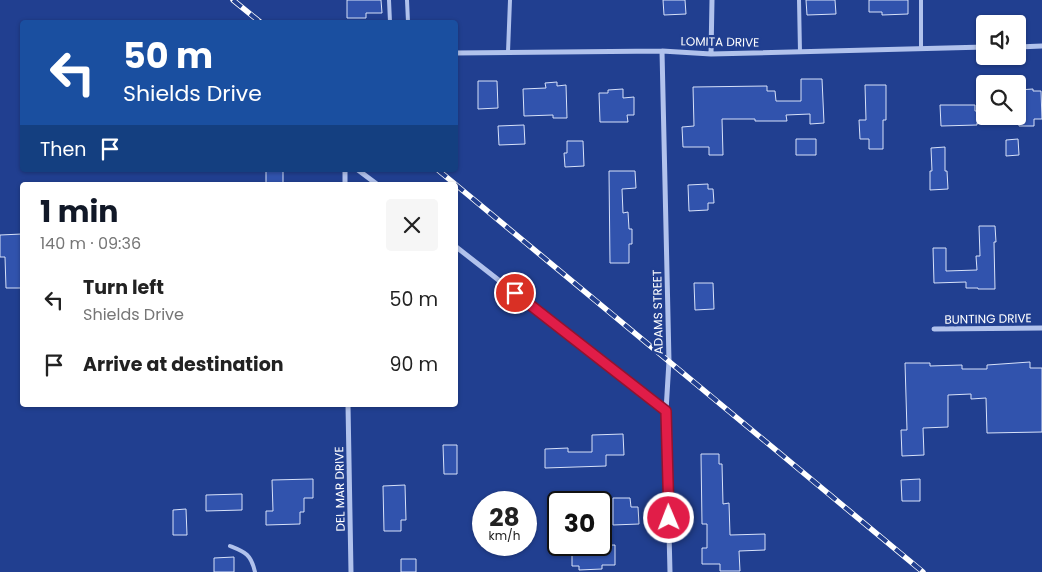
<!DOCTYPE html>
<html lang="en">
<head>
<meta charset="utf-8">
<style>
  body { margin:0; font-family:Poppins,sans-serif; background:#f6f6f6; color:#222; height:100vh; display:flex; flex-direction:column; font-size:19px; white-space:nowrap }
  * { box-sizing:border-box; margin:0 }
  p { font-size:16px; color:#767676 }
  .icon { flex:none; width:28px; height:28px; fill:none; stroke:currentColor; stroke-width:2; stroke-linecap:round; stroke-linejoin:round }
  .map { position:relative; flex:1; overflow:hidden }
  .sheet { position:absolute; left:20px; top:182px; width:438px; height:225px; display:flex; flex-direction:column; background:#fff; border-radius:5px; box-shadow:0 1px 4px #0004 }
  .sheet>* { flex:none }
  .guide { position:absolute; left:20px; top:20px; width:438px; height:152px; border-radius:5px; box-shadow:0 1px 4px #0004; background:#1a4fa0; color:#fff; overflow:hidden }
  .tools { position:absolute; left:976px; top:15px; display:grid; gap:10px }
  .tools a { display:grid; place-items:center; width:50px; height:50px; border-radius:5px; background:#fff; box-shadow:0 1px 4px #0004; font-size:25px }
  .speed { position:absolute; left:472px; top:491px; display:flex; gap:10px; font-size:25px; font-weight:700; text-align:center }
  .speed>* { display:grid; place-content:center; width:65px; height:65px; border-radius:50%; background:#fff; box-shadow:0 1px 4px #0004; line-height:1 }
  .speed small { font-size:12px; font-weight:400 }
  .speed .limit { border:2px solid #111; border-radius:8px; background:#fff; color:#111 }
  .pin { position:absolute; display:grid; place-items:center; width:42px; height:42px; color:#fff; margin:-21px; border:2px solid #fff; border-radius:50%; box-shadow:0 1px 5px #0007 }
  .me { position:absolute; width:55px; margin:-28px; rotate:359deg; stroke-linejoin:round; filter:drop-shadow(0 0 4px #0008) }
  .turn { display:flex; align-items:center; gap:18px; height:105px; padding:0 20px; font-size:22px }
  .turn .icon { width:65px; height:65px; stroke-width:2.5 }
  .turn b { display:block; font-size:35px; line-height:42px }
  .then { display:flex; align-items:center; height:48px; padding:0 20px; background:#0003; gap:10px; font-size:19px }
  .round { display:grid; place-items:center; flex:none; width:52px; height:52px; border-radius:5px; background:#f6f6f6 }
  .headline { display:flex; align-items:center; justify-content:space-between; height:85px; padding:0 20px }
  h1 { font-size:30px; font-weight:700; line-height:38px; color:#111827 }
  ul { padding:0; list-style:none }
  li { display:flex; align-items:center; gap:15px; height:65px; padding:0 20px }
  li div { flex:1 }
  li b { display:block; font-size:19px }
  li em { font-style:normal }
  .map>svg:first-child { display:block }
  .building { fill:#3153ad; stroke:#d7e1f9 }
  .lines { fill:none; stroke-linecap:round; stroke-linejoin:round }
  .service { stroke:#b1c2ec; stroke-width:4 }
  .minor { stroke:#b1c2ec; stroke-width:5 }
  .rail-casing { stroke:#fff; stroke-width:5.5 }
  .rail { stroke:#213f90; stroke-width:4; stroke-dasharray:11; stroke-linecap:butt }
  .route-casing { stroke:#92132f; stroke-width:12 }
  .route { stroke:#e11d48; stroke-width:9 }
  .labels { text-anchor:middle; stroke-width:5; stroke-linejoin:round; paint-order:stroke }
  .street-label { font-size:12px; fill:#fff; stroke:#213f90 }
</style>
</head>
<body>
<div class="map">
<svg width="1042" height="572" viewBox="0 0 1042 572">
  <rect width="100%" height="100%" fill="#213f90"/>
  <path class="building" d="M347,0H381L382,13H366V18H347Z
    M663,0H685L686,14L664,15Z
    M806,0H835L836,14L807,15Z
    M869,0H908V14L882,15V12H869Z
    M801,79H822L824,123L810,124V114L786,115L787,121H755V119H722L723,155H709V147H683L682,127L694,126L693,87L767,86V91H775L776,101H801Z
    M478,81H497L498,108L478,109Z
    M557,82V86L566,85L567,118H553V115L524,116L523,89L546,88L545,83Z
    M865,85H886V120H883V149H869V139H860L859,120H866Z
    M623,89V98L634,97V115H627L628,122H600L599,93H608V90Z
    M1033,89V91H1041L1042,119H1034V126H1019L1018,90Z
    M940,105H975V111H985V122L977,123V125L941,126Z
    M524,125L525,144L499,145L498,126Z
    M796,139H816V155H796Z
    M1018,139L1019,155L1006,156V140Z
    M567,141H583L584,166L565,167L564,153H567Z
    M945,147V171H947L948,189L930,190V171H932L931,148Z
    M266,170H283V185H266Z
    M609,171H635L636,188L622,189L623,213L628,212L629,229H632V244H629V263H610Z
    M708,184V189H713L714,203H708V210L689,211L688,185Z
    M979,226H995L996,242H994L995,289H978V288H966V282L934,283L933,248H946V271L977,270L976,256H980Z
    M22,234V288H6L5,257H0V235Z
    M694,283H713L714,309L695,310Z
    M1030,362V368H1042V432L987,433L986,398L971,399V394L948,395V427L923,428L924,455L902,456L901,430H907L905,363H930V366L962,365V369H987V365Z
    M623,434L624,455H606V466L545,468V449L568,448V452H592V435Z
    M443,445H457V474H444Z
    M701,454H719V464H722L723,504L729,503L730,535L765,534V550L739,551L740,571H720V564H702V548H707V524H702Z
    M313,479V498H304V512H300V524L266,525V511H273L272,480Z
    M920,479V501H902L901,480Z
    M405,485L406,520H401V531H384L383,486Z
    M242,494V510L206,511V495Z
    M613,498H630L631,507H638L639,524L613,525Z
    M186,509L187,535H173V510Z
    M615,545V565H602V569L579,570V566H572V546Z
    M234,557V572H214V558Z
    M401,559H416V572H401Z"/>
  <g class="lines">
    <path class="service" d="M389,0L390,22
      M407,0L408,22
      M799,0L800,52
      M921,0V49
      M508,52L510,0
      M230,546C245,552 251,554 255,572"/>
    <path class="minor" d="M1018,47L1042,46
      M662,51L669,361L666,411L670,572
      M455,53L662,51L711,54L985,47
      M711,54L712,0
      M345,170V185
      M358,170L378,185
      M455,246L666,411
      M934,329L1042,328
      M348,405L351,572"/>
    <defs>
      <path id="rail" d="M233,0L260,22
        M438,170L923,572"/>
    </defs>
    <use href="#rail" class="rail-casing"/>
    <use href="#rail" class="rail"/>
  </g>
  <g class="lines">
    <defs>
      <path id="route" d="M515,293L666,411L669,518"/>
    </defs>
    <use href="#route" class="route-casing"/>
    <use href="#route" class="route"/>
  </g>
  <g class="labels">
    <g class="street-label">
      <text transform="translate(720 42) rotate(1)" y="4">LOMITA DRIVE</text>
      <text transform="translate(658 312) rotate(-91)" y="4">ADAMS STREET</text>
      <text transform="translate(988 319) rotate(-1)" y="4">BUNTING DRIVE</text>
      <text transform="translate(340 489) rotate(-91)" y="4">DEL MAR DRIVE</text>
    </g>
  </g>
</svg>
<div class="tools">
<a><svg class="icon" aria-label="sound" viewBox="0 0 24 24"><path d="M4 9h4l5-4v14l-5-4H4zM17 9q2 3 0 6"/></svg></a>
<a><svg class="icon" aria-label="search" viewBox="0 0 24 24"><circle cx="10" cy="10" r="6"/><path d="M15 15l6 6"/></svg></a>
</div>
<div class="speed"><div>28<small>km/h</small></div><div class="limit">30</div></div>
<div class="pin" style="left:515px;top:293px;background:#d93025"><svg class="icon" aria-label="arrive" viewBox="0 0 24 24"><path d="M6 21V4h12l-3 4 3 4H6"/></svg></div>
<svg class="me" style="left:669px;top:518px" viewBox="-20 -20 40 40"><circle r="17" fill="#e11d48" stroke="#fff" stroke-width="3"/><path d="M0-11L8 9 0 5-8 9z" fill="#fff"/></svg>
<div class="guide">
<div class="turn"><svg class="icon" aria-label="left" viewBox="0 0 24 24"><path d="M17 20v-9H6M10 6l-5 5 5 5"/></svg><div><b>50 m</b>Shields Drive</div></div>
<div class="then">Then<svg class="icon" aria-label="arrive" viewBox="0 0 24 24"><path d="M6 21V4h12l-3 4 3 4H6"/></svg></div>
</div>
<section class="sheet">
<div class="headline"><div><h1>1 min</h1><p>140 m · 09:36</p></div><a class="round"><svg class="icon" aria-label="close" viewBox="0 0 24 24"><path d="M6 6l12 12M18 6L6 18"/></svg></a></div>
<ul>
<li><svg class="icon" aria-label="left" viewBox="0 0 24 24"><path d="M17 20v-9H6M10 6l-5 5 5 5"/></svg><div><b>Turn left</b><p>Shields Drive</p></div><em>50 m</em></li>
<li><svg class="icon" aria-label="arrive" viewBox="0 0 24 24"><path d="M6 21V4h12l-3 4 3 4H6"/></svg><div><b>Arrive at destination</b></div><em>90 m</em></li>
</ul>
</section>
</div>
</body>
</html>
